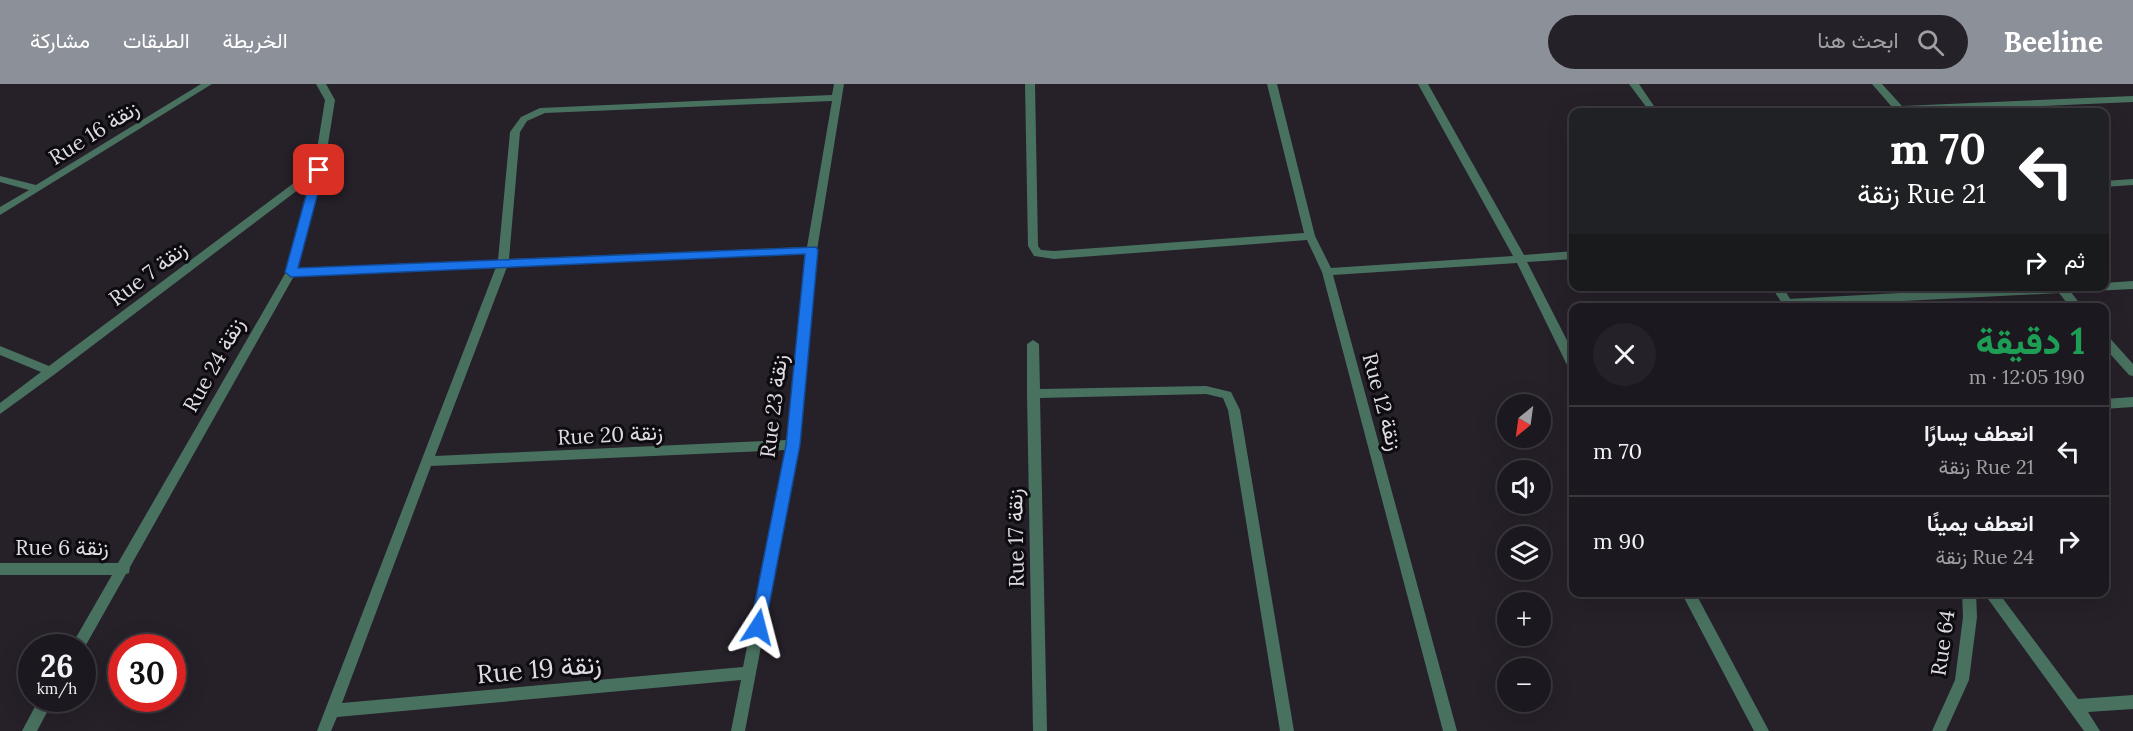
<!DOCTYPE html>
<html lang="ar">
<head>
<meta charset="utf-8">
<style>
  body { margin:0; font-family:Lora,Vazirmatn,serif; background:#252128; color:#f1f3f6; direction:rtl; height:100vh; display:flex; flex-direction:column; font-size:22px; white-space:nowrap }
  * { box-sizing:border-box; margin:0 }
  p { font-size:20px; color:#a0a0a4 }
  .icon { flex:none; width:33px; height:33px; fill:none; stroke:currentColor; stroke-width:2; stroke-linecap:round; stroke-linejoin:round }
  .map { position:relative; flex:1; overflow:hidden; direction:ltr }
  .panel { position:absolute; left:1569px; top:219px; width:540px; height:294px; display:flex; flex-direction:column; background:#1c181f; border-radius:12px; box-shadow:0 6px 24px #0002,0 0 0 2px #3a373d; direction:rtl }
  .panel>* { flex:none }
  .guide { position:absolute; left:1569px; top:24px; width:540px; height:183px; border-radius:12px; box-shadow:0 6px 24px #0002,0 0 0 2px #3a373d; direction:rtl; background:#202124; color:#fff; overflow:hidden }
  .needle { width:39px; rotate:209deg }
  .controls { position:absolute; left:1497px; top:310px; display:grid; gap:12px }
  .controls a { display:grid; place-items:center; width:54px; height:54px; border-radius:50%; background:#1c181f; box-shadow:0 6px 24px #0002,0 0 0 2px #3a373d; font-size:30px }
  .speed { position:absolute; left:18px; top:550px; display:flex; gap:12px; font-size:30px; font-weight:700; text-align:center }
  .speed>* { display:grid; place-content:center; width:78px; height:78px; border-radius:50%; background:#1c181f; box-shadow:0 6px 24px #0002,0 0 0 2px #3a373d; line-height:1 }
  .speed small { font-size:15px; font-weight:400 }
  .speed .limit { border:9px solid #d22; background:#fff; color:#111 }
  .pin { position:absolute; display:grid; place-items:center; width:51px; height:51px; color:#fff; margin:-26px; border-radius:12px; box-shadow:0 3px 9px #0006 }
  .me { position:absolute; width:66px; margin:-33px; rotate:9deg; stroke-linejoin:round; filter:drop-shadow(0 0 4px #0008) }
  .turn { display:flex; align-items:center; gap:21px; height:126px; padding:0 24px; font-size:27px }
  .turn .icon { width:78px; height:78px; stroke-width:2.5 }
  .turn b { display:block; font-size:42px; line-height:51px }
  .then { display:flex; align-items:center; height:57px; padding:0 24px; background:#0003; gap:12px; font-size:22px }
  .round { display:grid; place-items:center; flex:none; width:63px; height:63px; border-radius:32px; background:#252128 }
  .overview { display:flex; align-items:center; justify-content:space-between; height:102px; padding:0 24px }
  h1 { font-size:36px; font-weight:800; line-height:45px; color:#1e9e55 }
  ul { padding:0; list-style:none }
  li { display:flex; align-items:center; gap:18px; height:90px; padding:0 24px; border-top:2px solid #3a373d }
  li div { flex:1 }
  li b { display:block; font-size:22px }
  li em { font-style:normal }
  header { display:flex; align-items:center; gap:36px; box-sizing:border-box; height:84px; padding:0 30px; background:#8c9099; color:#fff }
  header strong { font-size:28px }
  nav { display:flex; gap:33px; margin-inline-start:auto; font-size:21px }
  .search { width:420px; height:54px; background:#252128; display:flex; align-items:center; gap:15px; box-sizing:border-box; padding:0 21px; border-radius:33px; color:#a0a0a4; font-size:22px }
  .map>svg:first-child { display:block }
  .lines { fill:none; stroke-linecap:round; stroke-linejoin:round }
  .minor { fill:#497160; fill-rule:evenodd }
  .tertiary { fill:#497160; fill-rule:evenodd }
  .route { fill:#1a73e8; stroke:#114b97; stroke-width:1.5 }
  .labels { text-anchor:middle; stroke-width:6; stroke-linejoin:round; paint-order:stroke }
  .street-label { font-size:21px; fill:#dfdbe2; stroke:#0d0b0f }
  .near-street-label { font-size:26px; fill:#dfdbe2; stroke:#0d0b0f }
</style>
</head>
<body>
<header>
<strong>Beeline</strong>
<div class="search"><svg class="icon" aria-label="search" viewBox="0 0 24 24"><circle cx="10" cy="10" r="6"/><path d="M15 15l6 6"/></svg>ابحث هنا</div>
<nav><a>الخريطة</a><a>الطبقات</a><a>مشاركة</a></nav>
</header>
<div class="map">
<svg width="2133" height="647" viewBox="0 0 2133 647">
  <rect width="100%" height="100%" fill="#262029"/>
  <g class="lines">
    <path class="minor" d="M201,0H212L0,131V123L29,106L0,98V92L36,101Z
      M316,0H326L335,16L324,85L297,184L498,176L510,48L521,33L540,24L832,11L834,0H844L817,166L799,361L745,647H731L741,596L337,633L331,647H317L496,183L294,192L130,483L129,489L126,490L82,568V564H70L112,491H0V479H118L286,188L311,96L55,290L0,330V319L41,288L0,271V262L49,282L314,84L325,16ZM832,17L807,163L509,175L520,48L527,37L545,29ZM806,170L787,356L435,372L507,183ZM786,366L743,583L342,619L431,382Z
      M1025,0H1035L1038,162L1041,166L1054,167L1304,149L1267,0H1277L1315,152L1331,184L1513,172L1418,0H1428L1524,171L1574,167V175L1527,178L1574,270V287L1568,283L1517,179L1333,191L1457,647H1443L1322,188L1307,156L1054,175L1034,172L1028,162Z
      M1872,0H1882L1902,22L2133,12V18L1906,28H1834L1838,25L1892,23Z
      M2133,95V101L2104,103V97Z
      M2133,197V205L2071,208L2083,224H2071L2059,209L1788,223L1782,219L1788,215L2030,202H2104V199Z
      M2104,251L2108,252L2133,280V292L2129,291L2104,263Z
      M1033,256L1039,260L1040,305L1206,302L1231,308L1240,326L1294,647H1280L1228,326L1223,314L1206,310L1040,314L1047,647H1033L1027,310V260Z
      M2133,313V323L2104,325V315Z
      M1681,508H1695L1769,647H1754Z
      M1983,508H1998L2078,615L2133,611V625L2088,628L2100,647H2084Z
      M39,615H54L37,647H22Z"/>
    <path class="tertiary" d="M1629,0H1639L1658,28H1650Z
      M1771,202H1782L1796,224H1785Z
      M1962,508H1976L1977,533L1969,596L1946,647H1932L1955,596L1963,533Z"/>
  </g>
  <path class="route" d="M319,82L324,86L298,184L816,163L818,166L800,361L764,548L758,550L753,548L750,543L786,361L805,170L291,193L285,188L313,86Z"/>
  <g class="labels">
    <g class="street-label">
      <text transform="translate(94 49) rotate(-32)" y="7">Rue 16 زنقة</text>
      <text transform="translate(148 190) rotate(-37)" y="7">Rue 7 زنقة</text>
      <text transform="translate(214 281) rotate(-61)" y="7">Rue 24 زنقة</text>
      <text transform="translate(1382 318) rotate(75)" y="7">Rue 12 زنقة</text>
      <text transform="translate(774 322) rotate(-83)" y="7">Rue 23 زنقة</text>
      <text transform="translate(610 351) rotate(-3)" y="7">Rue 20 زنقة</text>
      <text transform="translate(1016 454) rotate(-91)" y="7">Rue 17 زنقة</text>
      <text x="62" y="471">Rue 6 زنقة</text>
      <text transform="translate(1943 559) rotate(-82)" y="7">Rue 64</text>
    </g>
    <g class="near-street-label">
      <text transform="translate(539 585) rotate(-5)" y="9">Rue 19 زنقة</text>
    </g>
  </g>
</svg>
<div class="controls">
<a><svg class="needle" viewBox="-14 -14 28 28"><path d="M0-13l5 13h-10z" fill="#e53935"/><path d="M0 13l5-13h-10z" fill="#a0a0a4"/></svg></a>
<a><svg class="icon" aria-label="sound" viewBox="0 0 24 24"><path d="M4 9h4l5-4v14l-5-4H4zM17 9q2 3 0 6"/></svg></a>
<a><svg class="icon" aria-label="layers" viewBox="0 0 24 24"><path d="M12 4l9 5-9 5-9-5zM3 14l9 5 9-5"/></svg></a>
<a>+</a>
<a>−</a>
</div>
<div class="speed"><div>26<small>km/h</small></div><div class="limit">30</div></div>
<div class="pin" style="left:319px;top:86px;background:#d93025"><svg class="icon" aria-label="arrive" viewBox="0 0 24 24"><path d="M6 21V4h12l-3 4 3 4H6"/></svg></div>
<svg class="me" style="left:758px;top:543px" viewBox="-20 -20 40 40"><path d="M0-17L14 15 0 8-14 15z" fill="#1a73e8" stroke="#fff" stroke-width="4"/></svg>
<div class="guide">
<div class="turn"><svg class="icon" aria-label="left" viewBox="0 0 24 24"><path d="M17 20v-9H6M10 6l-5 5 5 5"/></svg><div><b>70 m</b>Rue 21 زنقة</div></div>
<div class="then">ثم<svg class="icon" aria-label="right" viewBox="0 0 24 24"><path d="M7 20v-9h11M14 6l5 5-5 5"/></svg></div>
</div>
<section class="panel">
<div class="overview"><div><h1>1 دقيقة</h1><p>190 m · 12:05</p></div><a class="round"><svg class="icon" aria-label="close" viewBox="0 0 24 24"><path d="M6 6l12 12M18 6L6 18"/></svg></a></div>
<ul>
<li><svg class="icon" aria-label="left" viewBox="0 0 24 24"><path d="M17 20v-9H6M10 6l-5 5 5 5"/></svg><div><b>انعطف يسارًا</b><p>Rue 21 زنقة</p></div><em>70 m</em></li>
<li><svg class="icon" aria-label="right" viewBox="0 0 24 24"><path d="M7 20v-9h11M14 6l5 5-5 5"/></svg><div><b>انعطف يمينًا</b><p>Rue 24 زنقة</p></div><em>90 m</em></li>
</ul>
</section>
</div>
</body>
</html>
